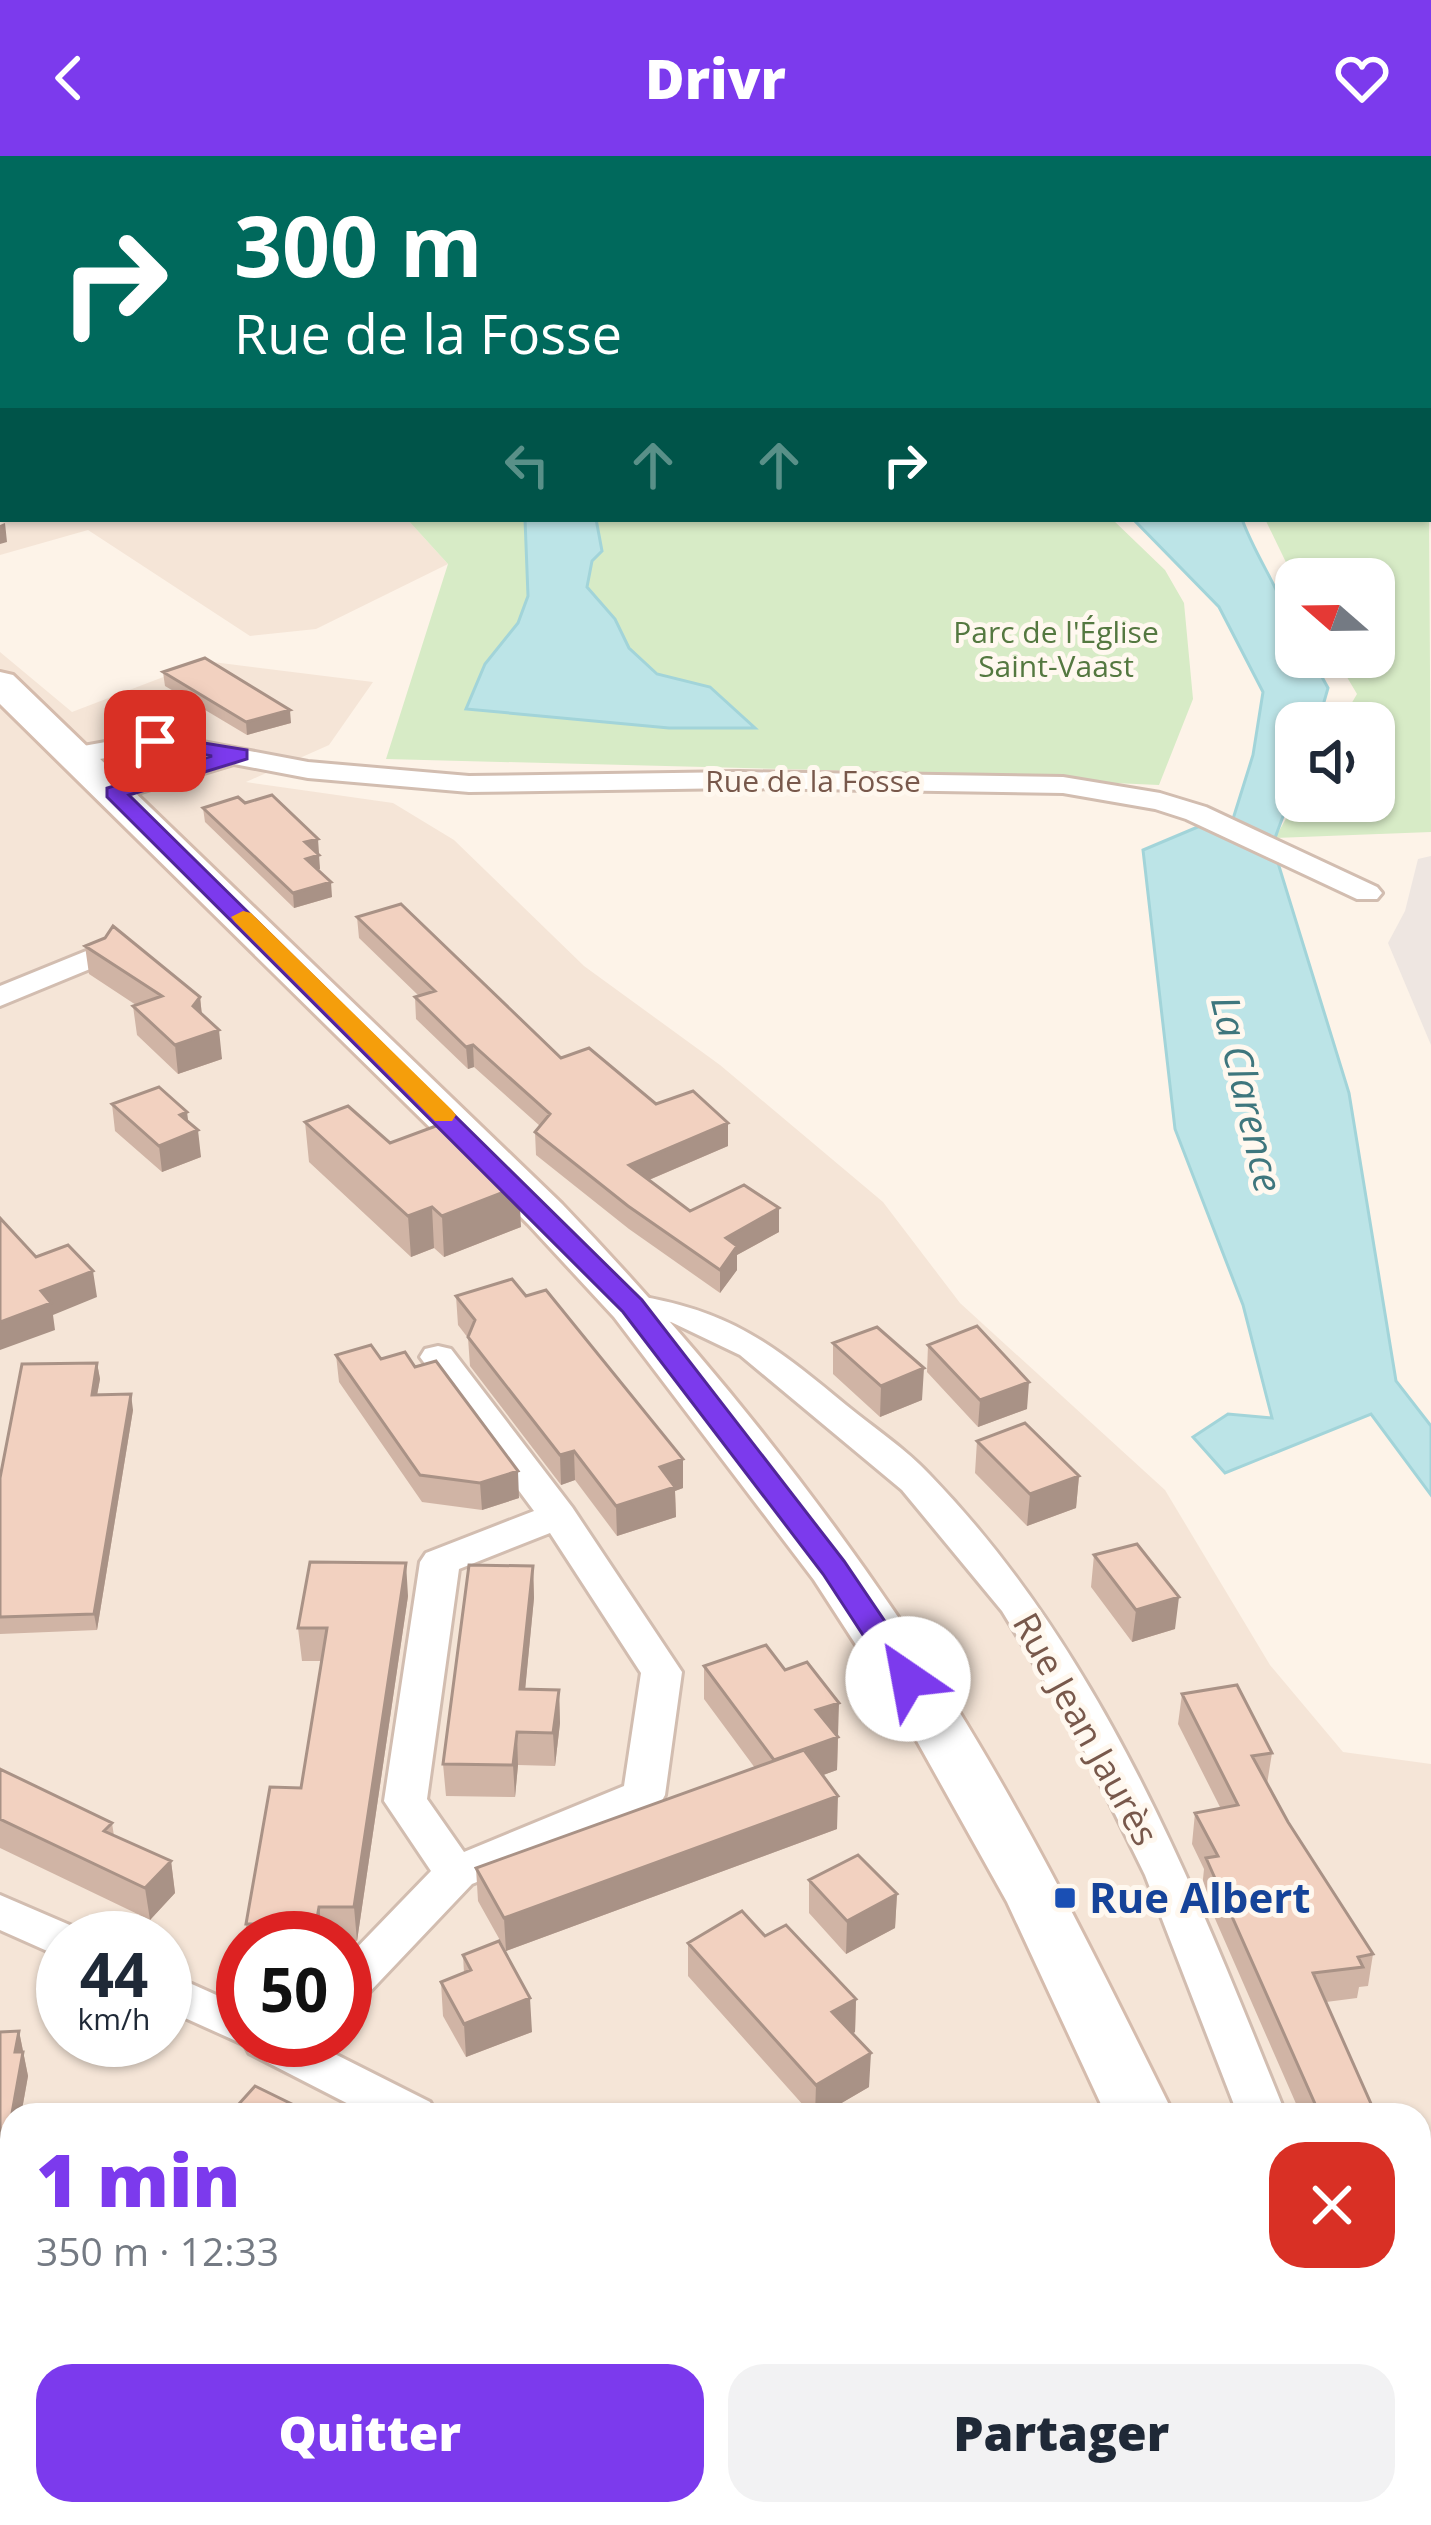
<!DOCTYPE html>
<html lang="fr">
<head>
<meta charset="utf-8">
<style>
  body { margin:0; font-family:"Open Sans",sans-serif; background:#f2f2f3; color:#1f2937; height:100vh; display:flex; flex-direction:column; font-size:45px; white-space:nowrap }
  * { box-sizing:border-box; margin:0 }
  p { font-size:39px; color:#747a83 }
  .icon { flex:none; width:66px; height:66px; fill:none; stroke:currentColor; stroke-width:2; stroke-linecap:round; stroke-linejoin:round }
  .map { position:relative; flex:1; overflow:hidden }
  .side { position:absolute; left:0px; top:1947px; width:1431px; height:423px; display:flex; flex-direction:column; background:#fff; border-radius:36px 36px 0 0; box-shadow:0 3px 9px #0004 }
  .side>* { flex:none }
  .guide { position:absolute; left:0px; top:0px; width:1431px; height:366px; box-shadow:0 3px 9px #0004; background:#00695c; color:#fff; overflow:hidden }
  .needle { width:78px; rotate:290deg }
  .tools { position:absolute; left:1275px; top:402px; display:grid; gap:24px }
  .tools a { display:grid; place-items:center; width:120px; height:120px; border-radius:24px; background:#fff; box-shadow:0 3px 9px #0004; font-size:60px }
  .speed { position:absolute; left:36px; top:1755px; display:flex; gap:24px; font-size:60px; font-weight:700; text-align:center }
  .speed>* { display:grid; place-content:center; width:156px; height:156px; border-radius:50%; background:#fff; box-shadow:0 3px 9px #0004; line-height:1 }
  .speed small { font-size:30px; font-weight:400 }
  .speed .limit { border:18px solid #d22; background:#fff; color:#111 }
  .pin { position:absolute; display:grid; place-items:center; width:102px; height:102px; color:#fff; margin:-51px; border-radius:24px; box-shadow:0 6px 18px #0006 }
  .me { position:absolute; width:132px; margin:-66px; rotate:327deg; stroke-linejoin:round; filter:drop-shadow(0 0 9px #0008) }
  .turn { display:flex; align-items:center; gap:42px; height:252px; padding:0 36px; font-size:54px }
  .turn .icon { width:156px; height:156px; stroke-width:2.5 }
  .turn b { display:block; font-size:84px; line-height:102px }
  .lanes { display:flex; align-items:center; height:114px; padding:0 36px; background:#0003; justify-content:center; gap:60px; direction:ltr }
  .lanes .off { opacity:.35 }
  .round { display:grid; place-items:center; flex:none; width:126px; height:126px; border-radius:36px; background:#f2f2f3 }
  .overview { display:flex; align-items:center; justify-content:space-between; height:204px; padding:0 36px }
  h1 { font-size:72px; font-weight:800; line-height:90px; color:#7c3aed }
  .button { display:flex; gap:24px; margin-top:auto; padding:24px 36px }
  .button a { flex:1; height:138px; border-radius:36px; background:#7c3aed; color:#fff; font-size:48px; font-weight:800; line-height:138px; text-align:center }
  .button a+a { background:#f2f2f3; color:#1f2937 }
  header { display:flex; justify-content:space-between; align-items:center; height:156px; padding:0 36px; background:#7c3aed; color:#fff; font-size:54px; font-weight:800 }
  .map>svg:first-child { display:block }
  .residential { fill:#f5e5d7; fill-rule:evenodd }
  .industrial { fill:#eee6e1 }
  .green { fill:#d7ebc6 }
  .water { fill:#bce4e7; stroke:#a2d4d9; stroke-width:3 }
  .lines { fill:none; stroke-linecap:round; stroke-linejoin:round }
  .minor-casing { stroke:#d2bdb0; stroke-width:6 }
  .secondary-casing { stroke:#d5bcad; stroke-width:6 }
  .minor { fill:#fff; fill-rule:evenodd }
  .secondary { fill:#fff; fill-rule:evenodd }
  .rail { stroke:#b6a5c8; stroke-width:6; stroke-dasharray:10 8; stroke-linecap:butt }
  .wall { fill:#d0b4a5 }
  .shaded-wall { fill:#a99286 }
  .building { fill:#f2d1c0; stroke:#a99286; stroke-width:3 }
  .route { fill:#7c3aed; stroke:#51269a; stroke-width:3 }
  .slow { fill:#f59e0b }
  .transit-dot { fill:#1a4fb4; stroke:#fff8ef; stroke-width:4.5 }
  .labels { text-anchor:middle; stroke-width:10; stroke-linejoin:round; paint-order:stroke }
  .far-park-label { font-size:30px; fill:#547840; stroke:#fff8ef }
  .far-street-label { font-size:30px; fill:#78584b; stroke:#fff8ef }
  .street-label { font-size:36px; fill:#78584b; stroke:#fff8ef }
  .water-label { font-size:39px; font-style:italic; fill:#3e767d; stroke:#fff8ef }
  .near-transit-label { font-size:42px; font-weight:bold; fill:#164399; stroke:#fff8ef; text-anchor:start }
</style>
</head>
<body>
<header><svg class="icon" aria-label="back" viewBox="0 0 24 24"><path d="M15 5l-7 7 7 7"/></svg>Drivr<svg class="icon" aria-label="heart" viewBox="0 0 24 24"><path d="M12 20l-8-8c-3-5 5-10 8-4 3-6 11-1 8 4z"/></svg></header>
<div class="map">
<svg width="1431" height="2369" viewBox="0 0 1431 2369">
  <rect width="100%" height="100%" fill="#fdf3e8"/>
  <path class="residential" d="M0,0H153L3,3V363H407L448,408L316,473L250,480L88,374L0,399Z
    M0,496L72,556L205,505L373,526L329,589L246,626L393,647L454,684L584,810L720,909L883,1046L960,1147L1165,1334L1270,1509L1343,1596L1431,1608V2369H0ZM63,1782H165V1884H63ZM243,1782H345V1884H243ZM12,1959H1419V2358H12Z"/>
  <path class="industrial" d="M1431,700V889L1388,787L1405,755L1418,703Z"/>
  <path class="green" d="M1428,196L1431,676L1275,682L1296,645H1374V567H1340L1357,538L1335,501H1374V423H1296V427L1265,363H1428Z
    M407,363H1112L1165,414L1184,447L1193,543L1159,629L822,614L386,603L448,408Z"/>
  <path class="water" d="M525,363H596L602,395L592,405L587,431L615,463L629,492L657,518L710,531L755,572H669L466,553L485,508L518,467L528,440Z
    M1133,363H1242C1258,409 1296,453 1296,501H1311L1328,532L1318,567H1296V625L1275,682L1278,707L1349,937L1396,1225L1431,1270V1339L1371,1258L1225,1317L1193,1281L1228,1258L1272,1262L1243,1149L1175,973L1143,694L1200,670L1233,663L1253,599L1263,536L1219,451Z"/>
  <g class="lines">
    <defs>
      <path id="minor" d="M1115,0H1137L1139,3H1117Z
        M1428,38H1431V50H1428Z
        M0,288H3V302H0Z
        M155,577L308,606L469,620L739,616L1063,621L1160,637L1206,651L1377,731L1382,737L1377,743H1357L1186,663L1155,653L1063,637L739,632L469,636L308,622L234,608L115,644L105,642L101,636L105,630L199,601L155,593L78,607L64,599L78,591Z
        M96,791L107,794L111,800L107,806L0,850V830Z
        M632,1139C730,1154 772,1188 846,1249C874,1272 906,1293 930,1319C1104,1499 1194,1731 1286,1959H1238L1145,1719L1072,1570L1002,1455L902,1334L740,1199L671,1166L619,1158L614,1150L619,1142Z
        M438,1190L451,1193L572,1351L682,1516L665,1639L659,1650L472,1728L361,1845L345,1850V1804L431,1715L384,1645L420,1406L426,1397L534,1355L420,1201L425,1193ZM550,1377L641,1517L624,1630L464,1696L427,1643L459,1413Z
        M0,1739L79,1773L84,1782H63V1802L0,1774Z
        M165,1816L243,1851V1884H307L430,1946L437,1959H370L249,1897L245,1889L165,1853Z
        M587,2358H651L646,2369H582Z
        M663,2358H717L720,2369H666Z
        M915,2358H974L979,2369H920Z"/>
      <path id="secondary" d="M0,516L13,519L562,1048C708,1200 844,1370 955,1549C1037,1681 1105,1820 1174,1959H1106L1007,1746L908,1569L814,1424L614,1161L528,1068L0,548Z
        M1276,2358H1352L1356,2369H1280Z"/>
    </defs>
    <use href="#minor" class="minor-casing"/>
    <use href="#secondary" class="secondary-casing"/>
    <use href="#minor" class="minor"/>
    <use href="#secondary" class="secondary"/>
    <path class="rail" d="M982,0L989,3"/>
  </g>
  <path class="wall" d="M163,516L291,567L247,579L165,530Z
    M245,647L319,697H317L320,713L318,714L332,741L294,752L205,666L203,652Z
    M357,761L561,902L656,948L728,967V990L649,1024L690,1055L779,1052V1076L737,1099V1114L720,1137L629,1073L536,999L535,976L540,970L474,911L468,913L416,863L415,841L419,840L359,782Z
    M85,790L200,841L202,859L222,903L178,918L137,879L133,850L136,849L89,818Z
    M112,948L188,966L201,1001L162,1016L115,975Z
    M305,966L390,987L521,1071L444,1101L434,1092L411,1101L309,1006Z
    M456,1140L683,1332L675,1335L676,1361L617,1380L575,1324L561,1329L470,1210L468,1182L458,1169Z
    M833,1187L922,1244L880,1261L833,1218Z
    M928,1189L1027,1253L978,1271L927,1216Z
    M336,1199L381,1203L415,1211L519,1342L482,1354L422,1346L339,1226Z
    M97,1207L100,1223L97,1239L133,1254L97,1474L0,1478V1322Z
    M977,1285L1079,1320L1076,1352L1027,1370L975,1317Z
    M1094,1399L1175,1473L1132,1486L1091,1431Z
    M533,1410L534,1442L525,1533L559,1534L560,1567L555,1610L518,1609L515,1641L446,1640L443,1608Z
    M408,1440L357,1785H345V1782H247L246,1768L301,1632L322,1505H302L298,1472Z
    M704,1510L838,1580L837,1614L823,1619L837,1673L506,1795L478,1745L476,1712L755,1612L704,1543Z
    M1182,1538L1272,1597L1267,1628L1288,1666L1373,1798L1368,1830L1359,1831L1357,1842L1326,1846L1376,1959H1301L1202,1733L1204,1713L1192,1688L1195,1657L1221,1653L1178,1568Z
    M0,1613L112,1667L114,1680L171,1705L175,1737L150,1764L0,1692Z
    M809,1724L897,1738L895,1772L846,1798L809,1757Z
    M765,1780L856,1843L855,1876L852,1878L869,1931L821,1959H812L688,1820V1787Z
    M463,1799L532,1876L466,1901L443,1860L441,1826L464,1817Z
    M19,1875L28,1920L5,2050H0V1876Z"/>
  <path class="shaded-wall" d="M0,118H3V135H0Z
    M5,367L7,386L0,388V369Z
    M290,554L291,567L247,579L246,566Z
    M318,683L319,697L306,700L305,686Z
    M319,699L320,713L307,717L306,703Z
    M331,726L332,741L294,752L293,737Z
    M200,841L203,870L193,850Z
    M219,874L222,903L178,918L175,889Z
    M473,889L474,911L468,913L466,891Z
    M187,956L190,978L198,974L201,1001L162,1016L159,990L180,959Z
    M728,967V990L630,1032L629,1009Z
    M519,1030L521,1071L444,1101L442,1060Z
    M432,1051L434,1092L411,1101L408,1060Z
    M779,1052V1076L737,1099V1114L720,1137V1114L726,1082Z
    M93,1115L97,1141L53,1159L55,1174L0,1194V1166L41,1135Z
    M97,1207L100,1223L94,1255L92,1239Z
    M924,1212L922,1244L880,1261L881,1230Z
    M1029,1226L1027,1253L978,1271L980,1244Z
    M131,1238L133,1254L97,1474L94,1458Z
    M574,1295L575,1324L561,1329L560,1299Z
    M683,1303V1332L675,1335L676,1361L617,1380L616,1350L660,1311Z
    M518,1315L519,1342L482,1354L480,1327Z
    M1079,1320L1076,1352L1027,1370L1030,1338Z
    M406,1407L408,1440L357,1785L354,1751Z
    M533,1410L534,1442L522,1566L520,1533Z
    M1179,1441L1175,1473L1132,1486L1136,1454Z
    M559,1534L560,1567L555,1610L553,1577Z
    M839,1547L838,1580L816,1554Z
    M517,1576L518,1609L515,1641L513,1609Z
    M838,1581L837,1614L774,1637V1604Z
    M838,1640L837,1673L506,1795L504,1762Z
    M171,1705L175,1737L150,1764L145,1732Z
    M897,1738L895,1772L846,1798L847,1765Z
    M319,1751L323,1782H318L316,1768Z
    M530,1842L532,1876L466,1901L464,1868Z
    M856,1843L855,1876L831,1890L832,1856Z
    M19,1875L28,1920L21,1959H12V2010L5,2050L0,2024L15,1896Z
    M871,1897L869,1931L821,1959H815L816,1929Z"/>
  <path class="building" d="M0,0H121L119,3H3V72H0Z
    M3,85V118H0V88L2,89Z
    M0,215H3V268L0,266Z
    M205,502L290,554L246,566L163,516Z
    M272,639L318,683L305,686L319,699L306,703L331,726L293,737L203,652L238,641L245,647Z
    M401,748L561,902L589,892L656,948L693,935L728,967L629,1009L690,1055L744,1029L779,1052L726,1082L737,1090L720,1114L628,1050L535,976L550,958L473,889L466,891L415,841L435,835L357,761Z
    M113,770L200,841L193,850L219,874L175,889L133,850L162,840L85,790L105,782Z
    M159,931L187,956L180,959L198,974L159,990L112,948Z
    M348,950L390,987L444,967L519,1030L442,1060L432,1051L408,1060L305,966Z
    M0,1062L36,1101L68,1089L93,1115L41,1135L51,1147L0,1166Z
    M512,1123L526,1140L546,1134L683,1303L660,1311L675,1331L616,1350L574,1295L560,1299L468,1181L475,1164L456,1140Z
    M977,1170L1029,1226L980,1244L928,1189Z
    M877,1171L924,1212L881,1230L833,1187Z
    M371,1189L381,1203L405,1196L415,1211L436,1205L518,1315L480,1327L420,1319L336,1199Z
    M97,1207L92,1239L131,1238L94,1458L0,1461V1322L22,1208Z
    M1025,1267L1079,1320L1030,1338L977,1285Z
    M1137,1388L1179,1441L1136,1454L1094,1399Z
    M310,1406L406,1407L354,1751H319L316,1768H246L270,1631L301,1632L327,1472H298Z
    M469,1409L533,1410L520,1533L559,1534L553,1577L517,1576L513,1609L443,1608Z
    M766,1489L785,1514L807,1506L839,1547L816,1554L838,1581L774,1604L704,1510Z
    M1237,1529L1272,1597L1252,1600L1288,1666L1373,1798L1358,1801L1363,1811L1313,1817L1376,1959H1320L1206,1702L1218,1700L1195,1657L1238,1649L1182,1538Z
    M804,1594L838,1640L504,1762L476,1712Z
    M0,1613L112,1667L104,1675L171,1705L145,1732L0,1663Z
    M858,1699L897,1738L847,1765L809,1724Z
    M742,1755L765,1780L786,1769L856,1843L832,1856L871,1897L816,1929L688,1787Z
    M499,1785L530,1842L464,1868L441,1826L471,1814L463,1799Z
    M19,1875L15,1896H23L0,2024V1876Z
    M255,1930L310,1957L308,1959H229Z"/>
  <path class="route" d="M155,579L247,594V603L129,639L642,1144L844,1405L924,1523L919,1531H897L823,1418L623,1156L107,641V632L212,600L148,589L145,585Z"/>
  <path class="slow" d="M243,755L251,757L452,954L456,959L452,965H435L235,766L231,761Z"/>
  <rect class="transit-dot" x="1053" y="1730" width="24" height="24" rx="6"/>
  <g class="labels">
    <g class="far-park-label">
      <text x="1056" y="487">Parc de l'Église<tspan x="1056" dy="34">Saint-Vaast</tspan></text>
    </g>
    <g class="far-street-label">
      <text x="813" y="636">Rue de la Fosse</text>
    </g>
    <g class="street-label">
      <text transform="translate(1086 1573) rotate(61)" y="13">Rue Jean Jaurès</text>
    </g>
    <g class="water-label">
      <text transform="translate(1247 938) rotate(77)" y="14">La Clarence</text>
    </g>
    <g class="near-transit-label">
      <text x="1089" y="1757">Rue Albert</text>
    </g>
  </g>
</svg>
<div class="tools">
<a><svg class="needle" viewBox="-14 -14 28 28"><path d="M0-13l5 13h-10z" fill="#e53935"/><path d="M0 13l5-13h-10z" fill="#747a83"/></svg></a>
<a><svg class="icon" aria-label="sound" viewBox="0 0 24 24"><path d="M4 9h4l5-4v14l-5-4H4zM17 9q2 3 0 6"/></svg></a>
</div>
<div class="speed"><div>44<small>km/h</small></div><div class="limit">50</div></div>
<div class="pin" style="left:155px;top:585px;background:#d93025"><svg class="icon" aria-label="arrive" viewBox="0 0 24 24"><path d="M6 21V4h12l-3 4 3 4H6"/></svg></div>
<svg class="me" style="left:908px;top:1523px" viewBox="-20 -20 40 40"><circle r="19" fill="#fff"/><path d="M0-13L10 11 0 6-10 11z" fill="#7c3aed"/></svg>
<div class="guide">
<div class="turn"><svg class="icon" aria-label="right" viewBox="0 0 24 24"><path d="M7 20v-9h11M14 6l5 5-5 5"/></svg><div><b>300 m</b>Rue de la Fosse</div></div>
<div class="lanes"><svg class="icon off" aria-label="left" viewBox="0 0 24 24"><path d="M17 20v-9H6M10 6l-5 5 5 5"/></svg><svg class="icon off" aria-label="ahead" viewBox="0 0 24 24"><path d="M12 20V5M6 11l6-6 6 6"/></svg><svg class="icon off" aria-label="ahead" viewBox="0 0 24 24"><path d="M12 20V5M6 11l6-6 6 6"/></svg><svg class="icon" aria-label="right" viewBox="0 0 24 24"><path d="M7 20v-9h11M14 6l5 5-5 5"/></svg></div>
</div>
<section class="side">
<div class="overview"><div><h1>1 min</h1><p>350 m · 12:33</p></div><a class="round" style="background:#d93025;color:#fff"><svg class="icon" aria-label="close" viewBox="0 0 24 24"><path d="M6 6l12 12M18 6L6 18"/></svg></a></div>
<div class="button"><a>Quitter</a><a>Partager</a></div>
</section>
</div>
</body>
</html>
